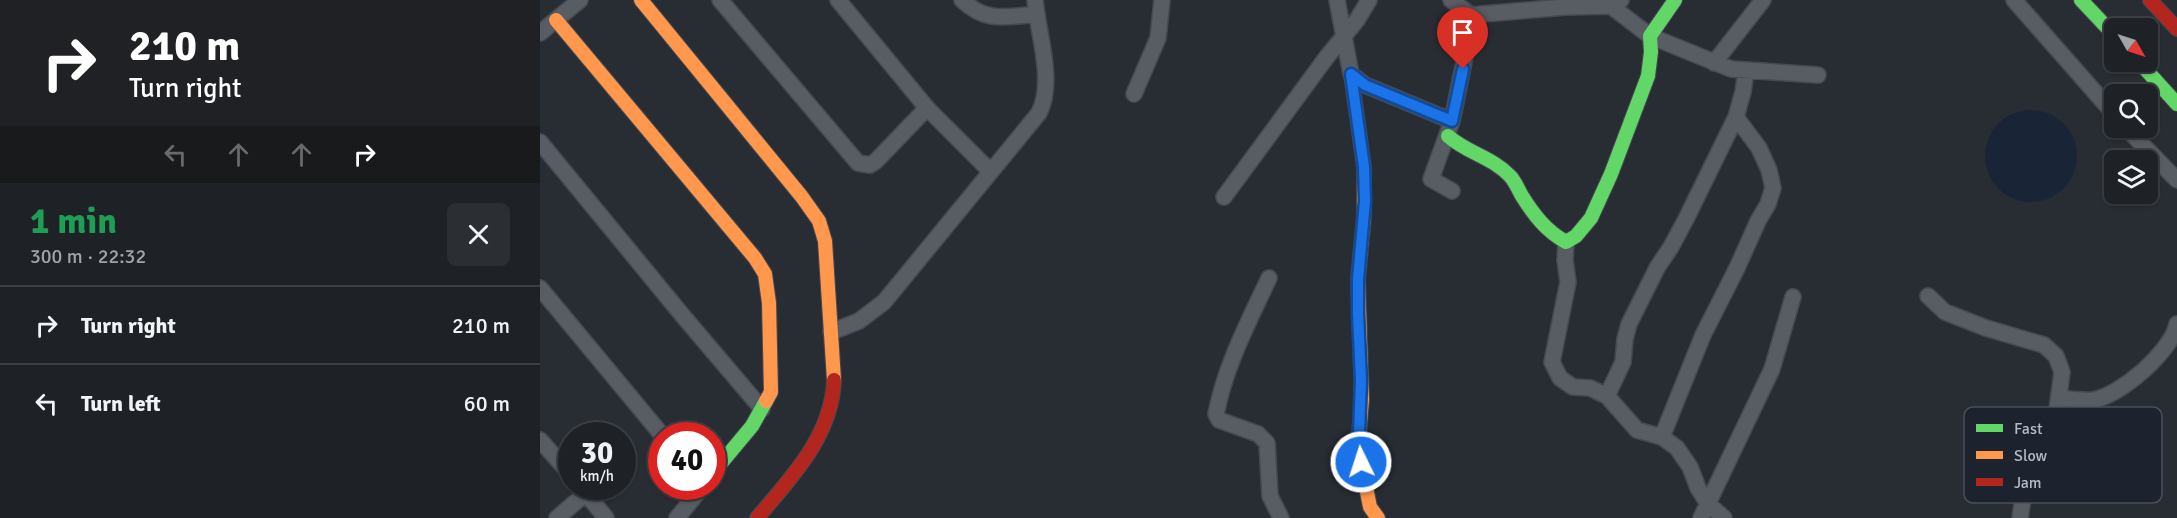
<!DOCTYPE html>
<html lang="en">
<head>
<meta charset="utf-8">
<style>
  body { margin:0; font-family:Signika,sans-serif; background:#2b2f33; color:#f1f3f6; height:100vh; display:flex; flex-direction:column; font-size:22px; white-space:nowrap }
  * { box-sizing:border-box; margin:0 }
  p { font-size:20px; color:#a1a4a7 }
  .icon { flex:none; width:33px; height:33px; fill:none; stroke:currentColor; stroke-width:2; stroke-linecap:round; stroke-linejoin:round }
  .map { position:relative; flex:1; overflow:hidden }
  .panel { display:flex; flex-direction:column; background:#1e2227; width:540px }
  .panel>* { flex:none }
  .hud { background:#202124; color:#fff; overflow:hidden }
  .needle { width:39px; rotate:129deg }
  .fabs { position:absolute; left:1564px; top:18px; display:grid; gap:12px }
  .fabs a { display:grid; place-items:center; width:54px; height:54px; border-radius:9px; background:#1e2227; box-shadow:0 2px 4px #0004,0 0 0 2px #3c3f44; font-size:30px }
  .speed { position:absolute; left:18px; top:422px; display:flex; gap:12px; font-size:30px; font-weight:700; text-align:center }
  .speed>* { display:grid; place-content:center; width:78px; height:78px; border-radius:50%; background:#1e2227; box-shadow:0 2px 4px #0004,0 0 0 2px #3c3f44; line-height:1 }
  .speed small { font-size:15px; font-weight:400 }
  .speed .limit { border:9px solid #d22; background:#fff; color:#111 }
  .pin { position:absolute; display:grid; place-items:center; width:51px; height:51px; color:#fff; margin:-62px -26px; border-radius:50% 50% 50% 0; rotate:-45deg; box-shadow:0 0 6px #0007 }
  .pin .icon { rotate:45deg }
  .me { position:absolute; width:66px; margin:-33px; rotate:356deg; stroke-linejoin:round; filter:drop-shadow(0 0 4px #0008) }
  .turn { display:flex; align-items:center; gap:21px; height:126px; padding:0 30px; font-size:27px }
  .turn .icon { width:78px; height:78px; stroke-width:2.5 }
  .turn b { display:block; font-size:42px; line-height:51px }
  .lanes { display:flex; align-items:center; height:57px; padding:0 30px; background:#0003; justify-content:center; gap:30px; direction:ltr }
  .lanes .off { opacity:.35 }
  .round { display:grid; place-items:center; flex:none; width:63px; height:63px; border-radius:9px; background:#2b2f33 }
  .overview { display:flex; align-items:center; justify-content:space-between; height:102px; padding:0 30px }
  h1 { font-size:36px; font-weight:700; line-height:45px; color:#1e9e55 }
  ul { padding:0; list-style:none }
  li { display:flex; align-items:center; gap:18px; height:78px; padding:0 30px; border-top:2px solid #3c3f44 }
  li div { flex:1 }
  li b { display:block; font-size:22px }
  li em { font-style:normal }
  main { display:flex; flex:1; min-height:0 }
  .map>svg:first-child { display:block }
  .water { fill:#192436 }
  .lines { fill:none; stroke-linecap:round; stroke-linejoin:round }
  .street-casing { stroke:#464951; stroke-width:18 }
  .fast-casing { stroke:#464951; stroke-width:16 }
  .slow-casing { stroke:#464951; stroke-width:16 }
  .jam-casing { stroke:#464951; stroke-width:16 }
  .street { stroke:#585c63; stroke-width:15 }
  .fast { stroke:#63d668; stroke-width:14 }
  .slow { stroke:#ff974d; stroke-width:14 }
  .jam { stroke:#b3261e; stroke-width:14 }
  .route-casing { stroke:#114b97; stroke-width:15 }
  .route { stroke:#1a73e8; stroke-width:10 }
  .key { fill:#1c232e; stroke:#49505b; stroke-width:1.5 }
  .key-label { font-size:16px; fill:#b2b9c5 }
</style>
</head>
<body>
<main>
<section class="panel">
<div class="hud">
<div class="turn"><svg class="icon" aria-label="right" viewBox="0 0 24 24"><path d="M7 20v-9h11M14 6l5 5-5 5"/></svg><div><b>210 m</b>Turn right</div></div>
<div class="lanes"><svg class="icon off" aria-label="left" viewBox="0 0 24 24"><path d="M17 20v-9H6M10 6l-5 5 5 5"/></svg><svg class="icon off" aria-label="ahead" viewBox="0 0 24 24"><path d="M12 20V5M6 11l6-6 6 6"/></svg><svg class="icon off" aria-label="ahead" viewBox="0 0 24 24"><path d="M12 20V5M6 11l6-6 6 6"/></svg><svg class="icon" aria-label="right" viewBox="0 0 24 24"><path d="M7 20v-9h11M14 6l5 5-5 5"/></svg></div>
</div>
<div class="overview"><div><h1>1 min</h1><p>300 m · 22:32</p></div><a class="round"><svg class="icon" aria-label="close" viewBox="0 0 24 24"><path d="M6 6l12 12M18 6L6 18"/></svg></a></div>
<ul>
<li><svg class="icon" aria-label="right" viewBox="0 0 24 24"><path d="M7 20v-9h11M14 6l5 5-5 5"/></svg><div><b>Turn right</b></div><em>210 m</em></li>
<li><svg class="icon" aria-label="left" viewBox="0 0 24 24"><path d="M17 20v-9H6M10 6l-5 5 5 5"/></svg><div><b>Turn left</b></div><em>60 m</em></li>
</ul>
</section>
<div class="map">
<svg width="1637" height="518" viewBox="0 0 1637 518">
  <rect width="100%" height="100%" fill="#282d34"/>
  <path class="water" d="M1445 156a46 46 0 1 1 92 0a46 46 0 1 1-92 0Z"/>
  <g class="lines">
    <defs>
      <path id="street" d="M180,0L318,163L330,165L336,161L387,108
        M298,0L387,108L450,171
        M422,0C446,23 466,17 497,14
        M797,0L811,74L825,85L912,121
        M911,0L931,15V27L912,121L891,179L912,191
        M1474,0L1575,115
        M1071,6L1110,36L1191,69L1278,75
        M931,15L1026,7L1071,6L1081,0
        M0,33L40,0
        M1174,63L1223,0
        M594,94L618,38L622,0
        M1586,128L1637,180
        M0,142L143,316L222,409
        M684,197L786,58L817,20L829,0
        M1026,242L1025,260L1028,282L1012,362L1020,378L1033,387L1050,388L1067,396L1097,430L1122,437L1137,448L1150,467L1158,488L1168,504L1184,518
        M729,278C709,321 685,366 676,414L679,420L718,434L727,443L730,496L741,518
        M0,288L122,435
        M1388,296L1405,312L1446,328L1504,345L1516,356L1522,372L1513,440L1500,467L1484,492L1480,518
        M291,332L319,321L344,302L499,113C515,82 498,34 495,0
        M1067,396L1083,362L1085,339L1089,324L1117,268L1131,247L1146,219L1196,117L1203,92L1206,71
        M1520,398C1530,399 1542,401 1553,400C1580,396 1632,351 1637,324
        M1122,437L1163,335L1197,268L1218,221L1228,204L1233,188L1229,170L1219,148L1196,117
        M0,440L32,476
        M40,486L66,518
        M17,518L46,493
        M137,518L163,486
        M1161,518L1232,369L1253,297"/>
      <path id="fast" d="M1541,0L1575,36
        M1599,62L1637,104
        M908,136C927,153 952,157 970,176C975,181 978,189 982,196C994,215 1006,231 1026,242L1036,236L1051,218L1071,174L1108,76L1111,52L1110,36L1135,0
        M172,474L212,426L226,401"/>
      <path id="slow" d="M101,0L262,197L279,221L285,241L294,380
        M16,20L215,258L225,274L229,303L231,392L226,401
        M811,74L824,167V216L818,279L822,400L819,434L821,462L830,507L838,518"/>
      <path id="jam" d="M1610,0L1637,29
        M217,518C251,478 292,436 294,380"/>
    </defs>
    <use href="#street" class="street-casing"/>
    <use href="#fast" class="fast-casing"/>
    <use href="#slow" class="slow-casing"/>
    <use href="#jam" class="jam-casing"/>
    <use href="#street" class="street"/>
    <use href="#fast" class="fast"/>
    <use href="#slow" class="slow"/>
    <use href="#jam" class="jam"/>
  </g>
  <g class="lines">
    <defs>
      <path id="route" d="M821,462L819,434L821,381L818,314V279L825,201L824,167L811,74L825,85L912,121L923,69"/>
    </defs>
    <use href="#route" class="route-casing"/>
    <use href="#route" class="route"/>
  </g>
  <rect x="1424" y="407" width="198" height="96" rx="9" class="key"/>
  <rect x="1436" y="424" width="27" height="8" fill="#63d668"/>
  <rect x="1436" y="451" width="27" height="8" fill="#ff974d"/>
  <rect x="1436" y="478" width="27" height="8" fill="#b3261e"/>
  <g class="key-label">
    <text x="1474" y="434">Fast</text>
    <text x="1474" y="461">Slow</text>
    <text x="1474" y="488">Jam</text>
  </g>
</svg>
<div class="fabs">
<a><svg class="needle" viewBox="-14 -14 28 28"><path d="M0-13l5 13h-10z" fill="#e53935"/><path d="M0 13l5-13h-10z" fill="#a1a4a7"/></svg></a>
<a><svg class="icon" aria-label="search" viewBox="0 0 24 24"><circle cx="10" cy="10" r="6"/><path d="M15 15l6 6"/></svg></a>
<a><svg class="icon" aria-label="layers" viewBox="0 0 24 24"><path d="M12 4l9 5-9 5-9-5zM3 14l9 5 9-5"/></svg></a>
</div>
<div class="speed"><div>30<small>km/h</small></div><div class="limit">40</div></div>
<div class="pin" style="left:923px;top:69px;background:#d93025"><svg class="icon" aria-label="arrive" viewBox="0 0 24 24"><path d="M6 21V4h12l-3 4 3 4H6"/></svg></div>
<svg class="me" style="left:821px;top:462px" viewBox="-20 -20 40 40"><circle r="17" fill="#1a73e8" stroke="#fff" stroke-width="3"/><path d="M0-11L8 9 0 5-8 9z" fill="#fff"/></svg>
</div>
</main>
</body>
</html>
